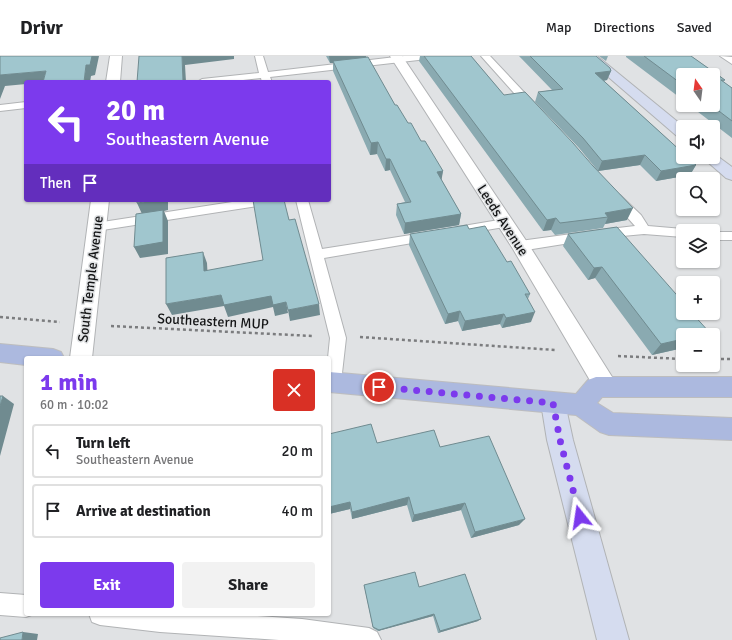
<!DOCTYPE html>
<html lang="en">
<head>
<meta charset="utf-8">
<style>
  body { margin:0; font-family:Signika,sans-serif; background:#f2f2f2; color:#202124; height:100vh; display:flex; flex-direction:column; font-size:15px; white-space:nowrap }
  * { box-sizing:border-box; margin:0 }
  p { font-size:13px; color:#757577 }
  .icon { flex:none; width:22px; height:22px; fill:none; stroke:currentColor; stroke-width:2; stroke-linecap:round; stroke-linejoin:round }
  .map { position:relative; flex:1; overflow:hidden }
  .details { position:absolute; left:24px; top:300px; width:307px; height:260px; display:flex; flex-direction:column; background:#fff; border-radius:4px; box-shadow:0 1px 3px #0004 }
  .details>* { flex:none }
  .banner { position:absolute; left:24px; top:24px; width:307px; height:122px; border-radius:4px; box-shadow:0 1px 3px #0004; background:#7c3aed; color:#fff; overflow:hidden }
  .needle { width:26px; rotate:346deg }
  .fabs { position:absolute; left:676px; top:12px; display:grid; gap:8px }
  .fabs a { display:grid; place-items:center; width:44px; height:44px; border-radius:4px; background:#fff; box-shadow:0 1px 3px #0004; font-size:20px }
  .pin { position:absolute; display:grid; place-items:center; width:34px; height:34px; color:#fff; margin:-17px; border:2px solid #fff; border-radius:50%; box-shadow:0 1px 4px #0007 }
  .me { position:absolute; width:44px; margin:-22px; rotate:345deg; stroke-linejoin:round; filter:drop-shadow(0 0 3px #0008) }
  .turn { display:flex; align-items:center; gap:14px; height:84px; padding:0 16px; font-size:18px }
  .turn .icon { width:52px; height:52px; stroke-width:2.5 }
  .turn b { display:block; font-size:28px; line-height:34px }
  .then { display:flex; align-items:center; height:38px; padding:0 16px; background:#0003; gap:8px; font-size:15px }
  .round { display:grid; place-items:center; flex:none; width:42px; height:42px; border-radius:4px; background:#f2f2f2 }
  .summary { display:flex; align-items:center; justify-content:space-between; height:68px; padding:0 16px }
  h1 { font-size:24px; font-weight:800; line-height:30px; color:#7c3aed }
  .cta { display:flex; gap:8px; margin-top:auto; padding:8px 16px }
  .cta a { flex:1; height:46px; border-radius:4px; background:#7c3aed; color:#fff; font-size:16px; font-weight:800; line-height:46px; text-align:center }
  .cta a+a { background:#f2f2f2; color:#202124 }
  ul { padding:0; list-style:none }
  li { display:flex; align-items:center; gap:12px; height:54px; margin:0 8px 6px; padding:0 8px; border:2px solid #e0e0e0; border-radius:4px }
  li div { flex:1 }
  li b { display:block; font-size:15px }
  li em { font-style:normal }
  header { display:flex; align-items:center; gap:24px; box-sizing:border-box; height:56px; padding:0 20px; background:#fff; border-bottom:1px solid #e0e0e0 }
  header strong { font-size:19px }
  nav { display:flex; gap:22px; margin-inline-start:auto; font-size:14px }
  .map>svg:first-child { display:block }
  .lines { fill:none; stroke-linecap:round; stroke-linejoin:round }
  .lane-casing { stroke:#b1b3b5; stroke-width:2 }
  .street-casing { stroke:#b1b3b5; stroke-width:2 }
  .secondary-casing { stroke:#b1b3b5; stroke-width:2 }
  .primary-casing { stroke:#bdbdbe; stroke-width:2 }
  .path { stroke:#7b7c7e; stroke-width:2.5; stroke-dasharray:3 3; stroke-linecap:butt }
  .lane { fill:#fff; fill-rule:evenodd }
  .street { fill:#fff; fill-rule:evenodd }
  .secondary { fill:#d5dcef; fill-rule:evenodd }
  .primary { fill:#acb9df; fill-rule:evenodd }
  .wall { fill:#8aaab1 }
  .shaded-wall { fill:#708b90 }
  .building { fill:#a0c6ce; stroke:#708b90 }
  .route { stroke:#7c3aed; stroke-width:7; stroke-dasharray:0 12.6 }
  .labels { text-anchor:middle; stroke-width:3; stroke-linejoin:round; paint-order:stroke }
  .street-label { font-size:14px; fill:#141516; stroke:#e0e2e4 }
</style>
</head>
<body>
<header>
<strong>Drivr</strong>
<nav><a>Map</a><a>Directions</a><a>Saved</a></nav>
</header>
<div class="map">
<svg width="732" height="584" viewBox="0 0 732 584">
  <rect width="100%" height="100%" fill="#e0e2e4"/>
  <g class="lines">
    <defs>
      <path id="lane" d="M255,0H263L268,16L404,0H431L427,3L270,21L272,26H262L261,22L226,26H197L202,23L259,17Z
        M481,0H490L538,51L539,53L538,55H530Z
        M720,0L732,1V8Z
        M26,46V52L0,55V49Z
        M616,138L620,139L641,159L648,170L683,173L688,175H683V181L644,178L601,182L520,195L515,193L513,190L515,187L520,185L601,174L635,170L610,142L612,139Z
        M245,144H276L274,147L270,148L96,175L91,174L89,171L91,168L96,167Z
        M296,144H308L322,193L430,176L435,177L437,180L435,183L430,184L324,202L346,282L341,326L339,331L333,333L329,332V302H328L330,282Z
        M505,163L510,164L511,167L510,170L463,178L458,177L456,174L458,171L463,170Z
        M713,176H732V184H713Z
        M0,537L26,539V558H34L26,561L0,559Z
        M89,558H229L302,563L369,572L377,576L381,584H279L160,576L100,569L92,566Z"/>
      <path id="street" d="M110,0H122L120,26H106Z
        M390,0H402L527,186L614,324L618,331L614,338L606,341L598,338L513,193Z
        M91,144H109L92,302H70Z"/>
      <path id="secondary" d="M584,0H597L684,71L683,82L678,81Z
        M713,97L732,111V124L726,122L702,101H713Z
        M553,337L561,340L565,347L573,384L629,584H597L547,384L541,347L545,340Z"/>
      <path id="primary" d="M0,288L53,293L61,296L64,302H26V309L0,306Z
        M329,316L576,338L588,324L596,321H732V341H602L597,347L613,357L732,362V384L609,379L600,376L576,359L329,336Z"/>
    </defs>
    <use href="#lane" class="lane-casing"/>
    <use href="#street" class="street-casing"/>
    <use href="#secondary" class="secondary-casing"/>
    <use href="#primary" class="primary-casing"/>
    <path class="path" d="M0,261L60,266
      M111,270L313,280
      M360,281L555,294
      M618,300L683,303
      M721,303H732"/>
    <use href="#lane" class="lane"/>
    <use href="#street" class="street"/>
    <use href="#secondary" class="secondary"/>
    <use href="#primary" class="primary"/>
  </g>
  <path class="wall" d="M326,0H366L395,49L443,115L441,123L461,158L459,169L404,178L396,159L397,148L405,146L390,114L385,115L377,98L370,99L333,15V7H330Z
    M420,0H471L504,39L627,164L605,168L603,172L555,179L551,174L543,175L419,5Z
    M519,0H596L611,15L607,24L604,25L696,109L690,119L656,125L640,109L598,115L579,92L535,46L538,36L552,34Z
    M599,0H608L606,5Z
    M626,0H691L725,24L723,26L732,32V82L689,49H713L683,19V44L626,1Z
    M469,173L507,206L530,238L528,243L531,266L502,272L500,268L462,275L458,265L445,268L409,189L410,178Z
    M568,178L683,279V292L652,299L595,222L588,224L563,190Z
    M329,378L377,387L440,391L519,469L471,482L461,454L412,466L407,449L352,463L350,453L329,458Z
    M364,529L419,531L478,565L438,577L433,560L378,575L373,572Z"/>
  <path class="shaded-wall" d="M92,0H99L95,19L91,20L90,26H84L86,9Z
    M182,0H234V3L185,9L186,26H183Z
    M329,0H366V3L333,5V7H330Z
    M46,15L43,26H26V28L5,30L0,43V19Z
    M611,15L607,24L592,26L595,17Z
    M378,86L377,98L370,99L371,87Z
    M645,99L640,109L598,115L602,105Z
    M386,103H390V114L385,115Z
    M696,109L690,119L656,125L661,115Z
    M443,115L441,127L437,116Z
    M160,144H175L168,145V154L164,155L168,165V198L140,202L134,191L142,158L137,147Z
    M633,152L627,164L605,168L608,161L605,157Z
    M461,158L459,169L404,178L405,167Z
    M556,162L551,174L543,175L547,164Z
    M203,196L207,207L208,226L204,215Z
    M602,211L595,222L588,224L594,212Z
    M221,239L271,240L286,246L288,257L275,260L273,251L228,261L224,250L172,259L166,248Z
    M319,248L320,259L290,265L288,254Z
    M460,255L458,265L445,268L448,258Z
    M535,256L531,266L502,272L506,262Z
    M504,258L500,268L462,275L465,265Z
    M683,283V292L652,299L661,288Z
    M3,340L14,348L0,400V350Z
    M409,441L407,449L352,463V456Z
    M350,446V453L329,458V451Z
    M465,447L461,454L412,466L414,459Z
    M525,463L519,469L471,482L475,476Z
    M434,558L433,560L378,575L379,574Z
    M481,563L478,565L438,577L440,575Z
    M23,576L38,578L37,584H22Z"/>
  <path class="building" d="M0,0H92L90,9H86L84,26H43L46,15L0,19Z
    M139,0H182L183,26H137Z
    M424,0H471L504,39L525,36L573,87L593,110L633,152L605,157L608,161L560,167L556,162L547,164Z
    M530,0H596L610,12L611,15L595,17L683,97V101H687L696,109L661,115L645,99L602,105L583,82L538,36L563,33Z
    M644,0H691L725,24H721L732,32V65L711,49H713V19H683V29Z
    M368,1L395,49H397L408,67H411L421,85H425L443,115L437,116L461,158L405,167L397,148L411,146L390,103H386L378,86L371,87L333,5Z
    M137,144H160L137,147Z
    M253,144H284L289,164L295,163L319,248L288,254L286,246L273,249L271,240L224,249L221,239L166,248V202L203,196L204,215L263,204Z
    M163,154V186L134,191L136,158Z
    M467,169L469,173L485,170L507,206L511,205L530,238H525L535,256L506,262L504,258L465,265L460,255L448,258L410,178Z
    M617,171L683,246V257H692L710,277L701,279H683V283L661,288L602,211L594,212L568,178Z
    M0,340H3L0,350Z
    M371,368L377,387L434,374L440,391L489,380L525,463L475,476L465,447L414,459L409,441L352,456L350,446L329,451V378Z
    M415,516L419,531L465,518L481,563L440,575L434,558L379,574L373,571L364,529Z
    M23,576L22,584H0V582Z"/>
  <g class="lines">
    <path class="route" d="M379,331L553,347L560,384L580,461"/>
  </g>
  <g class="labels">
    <g class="street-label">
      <text transform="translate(503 164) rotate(57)" y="5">Leeds Avenue</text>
      <text transform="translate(90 223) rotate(-83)" y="5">South Temple Avenue</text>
      <text transform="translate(213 265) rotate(3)" y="5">Southeastern MUP</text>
    </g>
  </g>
</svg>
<div class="fabs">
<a><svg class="needle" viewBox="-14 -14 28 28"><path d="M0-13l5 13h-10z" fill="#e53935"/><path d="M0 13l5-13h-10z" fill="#757577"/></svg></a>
<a><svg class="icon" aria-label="sound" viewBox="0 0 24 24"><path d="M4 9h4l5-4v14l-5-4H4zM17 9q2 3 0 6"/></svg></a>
<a><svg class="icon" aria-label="search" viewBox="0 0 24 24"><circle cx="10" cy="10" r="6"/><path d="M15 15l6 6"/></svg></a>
<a><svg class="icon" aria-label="layers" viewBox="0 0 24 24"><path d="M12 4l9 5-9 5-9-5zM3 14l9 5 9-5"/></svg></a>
<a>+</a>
<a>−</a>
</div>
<div class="pin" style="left:379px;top:331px;background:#d93025"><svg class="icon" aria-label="arrive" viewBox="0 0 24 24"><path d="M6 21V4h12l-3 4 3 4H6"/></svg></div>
<svg class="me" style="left:580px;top:461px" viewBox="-20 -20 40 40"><path d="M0-17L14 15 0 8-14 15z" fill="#7c3aed" stroke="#fff" stroke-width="4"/></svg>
<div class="banner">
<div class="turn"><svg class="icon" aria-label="left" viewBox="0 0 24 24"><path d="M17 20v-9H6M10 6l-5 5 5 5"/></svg><div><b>20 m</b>Southeastern Avenue</div></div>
<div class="then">Then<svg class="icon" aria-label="arrive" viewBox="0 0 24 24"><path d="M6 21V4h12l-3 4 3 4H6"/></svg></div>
</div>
<section class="details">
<div class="summary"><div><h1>1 min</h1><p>60 m · 10:02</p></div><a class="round" style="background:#d93025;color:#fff"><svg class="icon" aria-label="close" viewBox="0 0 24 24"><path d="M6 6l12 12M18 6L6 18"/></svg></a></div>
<ul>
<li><svg class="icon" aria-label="left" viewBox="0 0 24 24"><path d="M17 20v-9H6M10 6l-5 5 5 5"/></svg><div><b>Turn left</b><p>Southeastern Avenue</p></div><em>20 m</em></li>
<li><svg class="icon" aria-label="arrive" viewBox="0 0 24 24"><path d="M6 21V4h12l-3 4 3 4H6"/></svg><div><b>Arrive at destination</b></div><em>40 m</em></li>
</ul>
<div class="cta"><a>Exit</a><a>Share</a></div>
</section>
</div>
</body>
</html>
